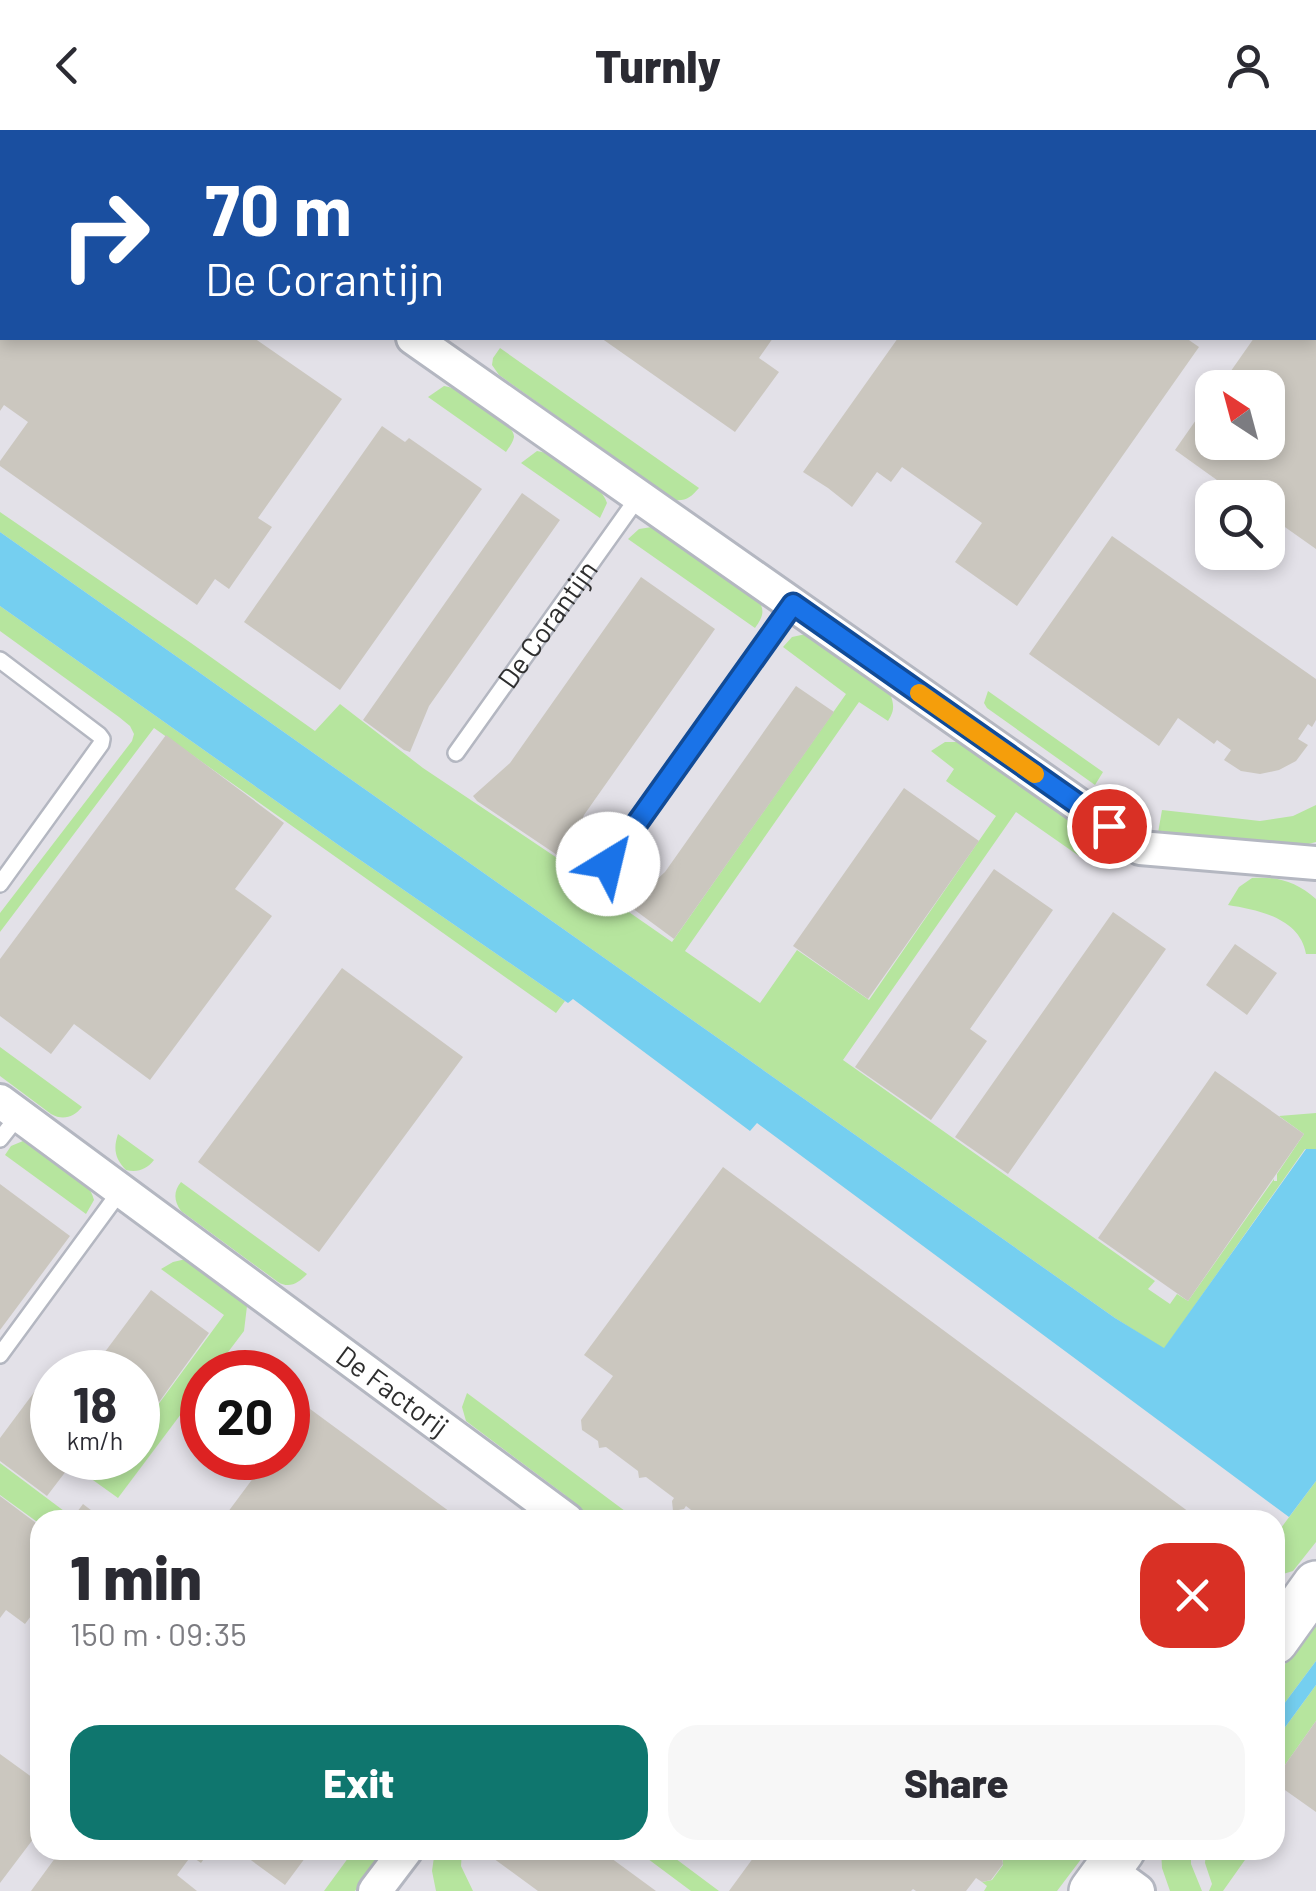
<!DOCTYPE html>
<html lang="en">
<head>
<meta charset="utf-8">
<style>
  body { margin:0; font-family:Barlow,sans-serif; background:#f7f7f7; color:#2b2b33; height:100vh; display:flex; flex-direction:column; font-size:38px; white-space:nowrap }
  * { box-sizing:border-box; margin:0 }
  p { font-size:32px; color:#7c7c81 }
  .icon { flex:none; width:55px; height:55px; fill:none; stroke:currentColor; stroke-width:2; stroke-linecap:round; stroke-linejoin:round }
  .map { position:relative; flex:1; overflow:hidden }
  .sheet { position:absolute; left:30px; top:1380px; width:1255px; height:350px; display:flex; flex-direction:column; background:#fff; border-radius:30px; box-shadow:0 5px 15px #0003 }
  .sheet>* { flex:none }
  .hud { position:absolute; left:0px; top:0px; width:1318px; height:210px; box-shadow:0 5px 15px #0003; background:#1a4fa0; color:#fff; overflow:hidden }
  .needle { width:65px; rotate:324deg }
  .controls { position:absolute; left:1195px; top:240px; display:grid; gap:20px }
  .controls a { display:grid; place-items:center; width:90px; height:90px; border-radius:20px; background:#fff; box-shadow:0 5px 15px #0003; font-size:50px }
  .speed { position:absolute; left:30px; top:1220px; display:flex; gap:20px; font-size:50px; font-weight:700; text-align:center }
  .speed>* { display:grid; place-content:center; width:130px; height:130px; border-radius:50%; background:#fff; box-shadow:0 5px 15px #0003; line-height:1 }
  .speed small { font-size:25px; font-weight:400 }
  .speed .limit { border:15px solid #d22; background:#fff; color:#111 }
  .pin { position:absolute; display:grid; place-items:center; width:85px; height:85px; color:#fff; margin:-42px; border:5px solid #fff; border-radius:50%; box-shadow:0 2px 10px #0007 }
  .me { position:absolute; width:110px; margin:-55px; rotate:36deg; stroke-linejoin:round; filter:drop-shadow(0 0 8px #0008) }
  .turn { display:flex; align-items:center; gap:35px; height:210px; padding:0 40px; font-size:45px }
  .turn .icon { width:130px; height:130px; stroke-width:2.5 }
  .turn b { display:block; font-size:70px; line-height:85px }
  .round { display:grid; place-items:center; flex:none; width:105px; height:105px; border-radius:30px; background:#f7f7f7 }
  .summary { display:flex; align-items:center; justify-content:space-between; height:170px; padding:0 40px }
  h1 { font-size:60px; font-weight:800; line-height:75px }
  .button { display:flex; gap:20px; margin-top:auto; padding:20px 40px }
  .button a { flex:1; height:115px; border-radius:30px; background:#0f766e; color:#fff; font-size:40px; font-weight:800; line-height:115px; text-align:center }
  .button a+a { background:#f7f7f7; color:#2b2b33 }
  header { display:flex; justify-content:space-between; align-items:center; height:130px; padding:0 40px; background:#fff; font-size:45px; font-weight:800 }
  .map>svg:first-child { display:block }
  .industrial { fill:#e3e1e8; fill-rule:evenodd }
  .green { fill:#b6e59e }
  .water { fill:#75cff0 }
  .building { fill:#cbc7bf }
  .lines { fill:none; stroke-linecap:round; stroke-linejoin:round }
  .lane-casing { stroke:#b4b7c1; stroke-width:20 }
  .street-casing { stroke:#b4b7c1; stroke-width:38 }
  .secondary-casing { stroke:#b4b7c1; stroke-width:50 }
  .lane { stroke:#fff; stroke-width:15 }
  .street { stroke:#fff; stroke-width:32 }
  .secondary { stroke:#fff; stroke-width:45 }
  .route-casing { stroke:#114b97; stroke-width:25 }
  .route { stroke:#1a73e8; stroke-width:18 }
  .slow { stroke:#f59e0b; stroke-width:18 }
  .labels { text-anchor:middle; stroke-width:9; stroke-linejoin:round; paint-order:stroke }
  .street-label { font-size:28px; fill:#2e2e2e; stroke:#fff }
</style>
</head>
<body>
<header><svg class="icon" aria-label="back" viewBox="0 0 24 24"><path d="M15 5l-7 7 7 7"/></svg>Turnly<svg class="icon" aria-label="person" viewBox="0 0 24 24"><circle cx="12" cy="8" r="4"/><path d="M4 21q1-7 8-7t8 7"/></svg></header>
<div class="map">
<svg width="1316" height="1761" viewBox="0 0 1316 1761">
  <rect width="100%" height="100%" fill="#efe9e1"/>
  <path class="industrial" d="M0,0H1316V1761H0ZM2,2H1315V208H2ZM1212,258H1268V312H1212ZM1212,368H1268V422H1212ZM52,1242H138V1328H52ZM202,1242H288V1328H202ZM40,1390H1275V1720H40Z"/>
  <path class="green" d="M500,218L699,358C691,367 687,371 674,370L499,245L492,235L493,228Z
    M444,256C458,257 515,292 514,307C513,313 509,317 506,322L428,267Z
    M537,321C557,323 602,354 607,373L600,388L521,333Z
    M0,382L191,513L315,601L340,574L423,638L578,742L613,771L672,812L846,564L783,517L792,507L806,504L890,563C894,575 895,580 888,591L859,572L685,821L760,873L797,820L869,870L996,686L946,651L954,639L931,621L945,612H961L1081,697L1089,709L1079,726L1016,682L843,930L1155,1151L1148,1159L1170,1174L1177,1164L1188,1171L1274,1049V1051H1277V1044L1304,1004L1279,986L1316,983V1019H1305L1164,1219L1115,1188L0,402Z
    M652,397L758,470C766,481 762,488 755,498L628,409L639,399Z
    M0,476L337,714L565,871L556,883L154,598L0,802V783L132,611L134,604L130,596L119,587L0,501Z
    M988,561L1103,642L1095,655L987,578L984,573Z
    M1316,675V712L1301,716L1158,703L1162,680L1260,691L1293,686Z
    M1252,748C1277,746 1297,752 1316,769V824H1306C1300,788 1258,780 1228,775L1239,757Z
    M0,917L82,977C74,987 63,991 51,984L0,946Z
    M118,1004L154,1030C147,1039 138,1043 126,1040C115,1029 113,1019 118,1004Z
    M23,1011L33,1013C53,1028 88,1044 94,1070L86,1084L5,1025L11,1016Z
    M181,1052L307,1144C299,1153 289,1159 278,1152L181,1081C174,1071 173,1062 181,1052Z
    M186,1129L245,1171L247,1176L244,1201L213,1242H202V1256L118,1368L72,1335L78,1328H138V1302L224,1185L161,1139L173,1132Z
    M467,1263L637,1390H590L565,1365L466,1291L462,1277Z
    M0,1333L76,1390H40V1394L0,1365Z
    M1316,1351V1412L1293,1441L1283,1444L1275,1442V1406Z
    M1316,1493V1531L1275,1586V1548Z
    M1316,1555V1591L1275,1649V1611Z
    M354,1720H385L355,1761H324Z
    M435,1720H462L461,1736L473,1761H436L432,1741Z
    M636,1720H664L719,1761H691Z
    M997,1720H1088L1057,1761H984L987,1756L982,1752L992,1750L1003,1735L1002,1725Z
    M1161,1720H1191V1734L1202,1761H1170L1162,1738Z
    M1206,1720H1252L1223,1761H1209L1212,1754L1205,1733Z"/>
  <path class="water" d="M0,402L1115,1188L1164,1218L1306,1019H1316V1351L1289,1387L757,993L750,1001L573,869L568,873L565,871L337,714L0,476Z
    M1316,1531V1555L1275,1611V1586Z"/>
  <path class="building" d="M0,208H254L342,269L258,388L272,397L229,459L215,449L197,475L0,336V331L28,292L4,275L0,281Z
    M601,208H773L759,228L779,242L735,302Z
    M898,208H1186L1199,217L1017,476L955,432L982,393L902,337L891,352L877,342L852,377L828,358L803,342Z
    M1254,208H1316V419L1268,385V368H1242L1175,320L1212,267V312H1268V258H1219Z
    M382,296L405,312L409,308L482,359L340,560L244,492Z
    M522,363L560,390L429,576L410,622L404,620L363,590Z
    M1112,406L1316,549V590L1312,597L1308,594L1298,609L1308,615L1296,631L1279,640L1260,644L1241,641L1224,630L1231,620L1217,610L1214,614L1178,588L1159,616L1029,524Z
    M641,447L715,499L584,685L566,731L477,671L473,666L510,633Z
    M796,556L834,582L674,809L628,775L665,742Z
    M166,605L284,693L235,759L272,786L150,950L74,894L51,924L0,886V829Z
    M904,658L979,711L868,869L793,816Z
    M994,739L1053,780L970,899L987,911L931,990L855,937Z
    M1113,782L1166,819L1008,1044L955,1007Z
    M1235,814L1277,843L1247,885L1206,855Z
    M342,838L463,927L319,1122L198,1032Z
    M1215,941L1304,1004L1188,1171L1098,1108Z
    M723,1037L1189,1382L1183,1390H704L686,1376L684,1379L673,1381L672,1371L674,1368L646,1347L639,1348L638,1341L606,1317L599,1318L598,1311L582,1300L581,1290L613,1246L584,1225Z
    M0,1054L70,1106L0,1200Z
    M151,1160L209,1203L138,1301V1242H90Z
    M38,1257L52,1267V1328H76L47,1366L0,1331V1308Z
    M306,1276L461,1390H222L268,1328H288V1301Z
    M0,1366L40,1396V1474L25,1494L6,1480L0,1488Z
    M83,1374L104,1390H79L74,1386Z
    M1316,1591V1682L1275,1653V1649Z
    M0,1624L40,1653V1700L0,1753Z
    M61,1720H210L201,1733L191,1726L177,1745L197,1761H31Z
    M237,1720H311L285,1755Z
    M488,1720H600L656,1761H538L486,1723Z
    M759,1720H995L1001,1725L1003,1734L991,1750L982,1752L976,1748L966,1761H916L913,1759L911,1761H729Z"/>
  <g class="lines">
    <defs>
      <g id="lane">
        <path d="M507,0L510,2"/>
        <path d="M0,530L99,605L102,609L101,614L0,754"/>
        <path id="s1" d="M456,623L639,366"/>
        <path d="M607,734L793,474"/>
        <path d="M0,1009L19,985"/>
        <path d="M0,1225L121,1060"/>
      </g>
      <g id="street">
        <path d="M118,0L122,2"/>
        <path d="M17,2L19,0"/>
        <path d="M413,208L1140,718L1316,733"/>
        <path id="s2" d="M0,971L567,1390"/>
        <path d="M1108,1739L1138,1761"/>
        <path d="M375,1761L406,1720"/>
      </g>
      <path id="secondary" d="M1275,1511L1316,1454
        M1092,1761L1122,1720"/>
    </defs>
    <use href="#lane" class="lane-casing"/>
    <use href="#street" class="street-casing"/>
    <use href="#secondary" class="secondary-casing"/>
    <use href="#lane" class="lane"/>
    <use href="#street" class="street"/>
    <use href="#secondary" class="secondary"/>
  </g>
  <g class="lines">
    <defs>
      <path id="route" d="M608,734L793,474L1109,696"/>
    </defs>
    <use href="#route" class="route-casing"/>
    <use href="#route" class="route"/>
    <path class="slow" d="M919,563L1035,644"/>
  </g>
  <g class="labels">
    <g class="street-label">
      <text dy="10" stroke="none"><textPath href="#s1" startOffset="158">De Corantijn</textPath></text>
      <text dy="10" stroke="none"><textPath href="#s2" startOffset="488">De Factorij</textPath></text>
    </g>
  </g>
</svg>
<div class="controls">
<a><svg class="needle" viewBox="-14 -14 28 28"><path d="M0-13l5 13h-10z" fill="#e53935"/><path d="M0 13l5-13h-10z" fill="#7c7c81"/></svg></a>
<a><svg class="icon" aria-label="search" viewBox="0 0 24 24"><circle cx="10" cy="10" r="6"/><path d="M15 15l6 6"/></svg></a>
</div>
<div class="speed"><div>18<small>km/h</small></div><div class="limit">20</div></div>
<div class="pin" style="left:1109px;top:696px;background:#d93025"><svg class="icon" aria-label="arrive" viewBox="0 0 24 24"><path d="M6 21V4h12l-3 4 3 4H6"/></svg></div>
<svg class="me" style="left:608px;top:734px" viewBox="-20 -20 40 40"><circle r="19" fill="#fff"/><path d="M0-13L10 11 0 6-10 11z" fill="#1a73e8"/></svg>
<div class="hud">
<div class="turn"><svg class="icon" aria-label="right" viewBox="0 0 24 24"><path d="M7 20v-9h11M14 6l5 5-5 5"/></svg><div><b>70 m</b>De Corantijn</div></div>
</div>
<section class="sheet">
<div class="summary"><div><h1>1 min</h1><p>150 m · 09:35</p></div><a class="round" style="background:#d93025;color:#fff"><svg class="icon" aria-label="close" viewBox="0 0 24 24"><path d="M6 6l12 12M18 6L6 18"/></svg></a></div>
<div class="button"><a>Exit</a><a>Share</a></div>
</section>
</div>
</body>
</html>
